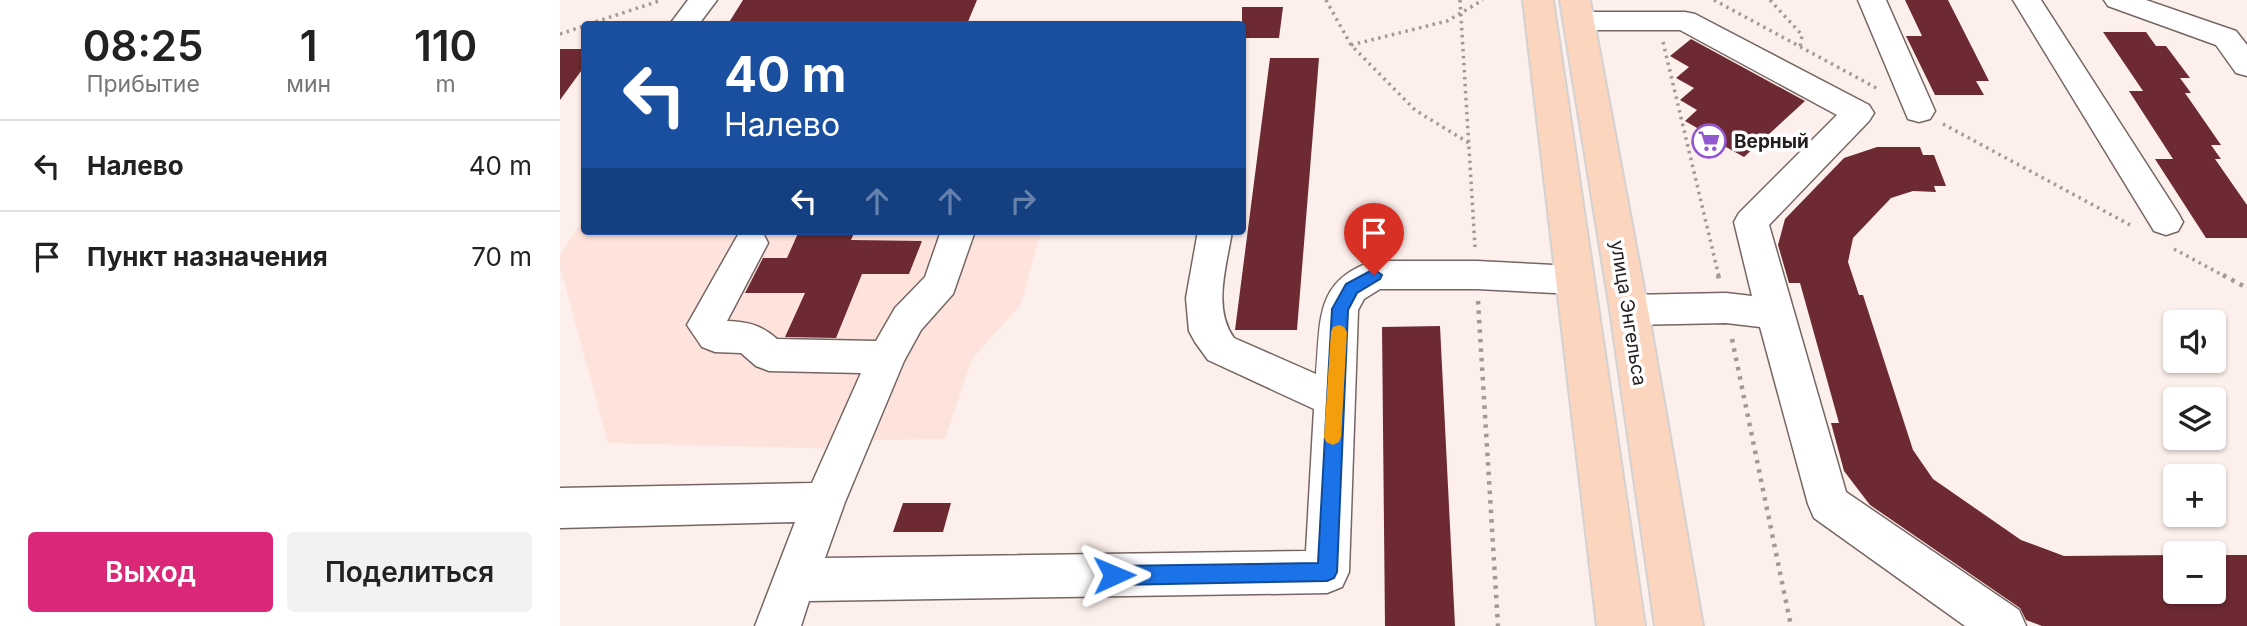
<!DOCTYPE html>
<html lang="ru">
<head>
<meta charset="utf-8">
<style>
  body { margin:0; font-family:Inter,sans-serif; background:#f2f2f2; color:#222; height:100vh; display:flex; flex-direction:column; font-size:26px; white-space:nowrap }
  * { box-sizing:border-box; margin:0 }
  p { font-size:23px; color:#767676 }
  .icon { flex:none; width:38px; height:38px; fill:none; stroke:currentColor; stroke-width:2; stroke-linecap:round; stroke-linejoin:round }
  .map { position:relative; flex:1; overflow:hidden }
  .side { display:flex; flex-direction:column; background:#fff; width:560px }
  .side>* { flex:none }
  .guide { position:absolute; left:21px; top:21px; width:665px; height:214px; border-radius:7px; box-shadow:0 2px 5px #0004; background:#1a4fa0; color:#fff; overflow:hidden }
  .buttons { position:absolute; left:1603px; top:310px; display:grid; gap:14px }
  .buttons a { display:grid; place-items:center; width:63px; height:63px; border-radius:7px; background:#fff; box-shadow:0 2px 5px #0004; font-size:35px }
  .pin { position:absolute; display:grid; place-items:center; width:60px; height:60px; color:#fff; margin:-72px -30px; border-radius:50% 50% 50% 0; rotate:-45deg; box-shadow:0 0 7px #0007 }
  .pin .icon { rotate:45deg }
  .me { position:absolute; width:77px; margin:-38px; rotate:89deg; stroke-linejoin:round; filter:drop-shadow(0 0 5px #0008) }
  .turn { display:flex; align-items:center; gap:24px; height:147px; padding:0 28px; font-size:32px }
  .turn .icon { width:91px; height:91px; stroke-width:2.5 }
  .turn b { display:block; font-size:49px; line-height:60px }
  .lanes { display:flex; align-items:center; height:66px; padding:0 28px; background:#0003; justify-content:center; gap:35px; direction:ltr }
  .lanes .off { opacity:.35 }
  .eta { display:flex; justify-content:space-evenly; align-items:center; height:119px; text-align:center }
  .eta b { font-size:42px; font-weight:600; line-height:49px }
  .primary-button { display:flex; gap:14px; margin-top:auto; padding:14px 28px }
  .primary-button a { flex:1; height:80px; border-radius:7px; background:#db2777; color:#fff; font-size:28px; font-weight:600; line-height:80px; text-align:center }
  .primary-button a+a { background:#f2f2f2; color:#222 }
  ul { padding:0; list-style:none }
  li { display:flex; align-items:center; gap:21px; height:91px; padding:0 28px; border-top:2px solid #e0e0e0 }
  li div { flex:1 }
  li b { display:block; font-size:26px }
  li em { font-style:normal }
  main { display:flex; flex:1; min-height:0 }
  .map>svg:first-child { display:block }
  .built { fill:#fee3dd }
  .building { fill:#6e2a32 }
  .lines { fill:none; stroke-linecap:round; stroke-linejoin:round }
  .minor-casing { stroke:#766663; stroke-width:3 }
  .major-casing { stroke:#d3d2d2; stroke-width:4 }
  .path-far1 { stroke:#a39895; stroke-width:3.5; stroke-dasharray:2.5 4.5; stroke-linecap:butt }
  .path { stroke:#a39895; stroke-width:4.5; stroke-dasharray:3.5 6; stroke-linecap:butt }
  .minor { fill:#fff; fill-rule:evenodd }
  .major { fill:#fcd5be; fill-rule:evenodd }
  .route { fill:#1a73e8; stroke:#114b97; stroke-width:2 }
  .slow { fill:#f59e0b }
  .labels { text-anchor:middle; stroke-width:7; stroke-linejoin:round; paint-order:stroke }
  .poi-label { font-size:19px; font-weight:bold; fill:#251f1d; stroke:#fff; text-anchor:start }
  .street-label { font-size:19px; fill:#251f1d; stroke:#fff }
</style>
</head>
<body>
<main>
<section class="side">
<div class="eta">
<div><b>08:25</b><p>Прибытие</p></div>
<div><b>1</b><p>мин</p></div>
<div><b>110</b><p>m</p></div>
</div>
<ul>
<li><svg class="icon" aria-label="left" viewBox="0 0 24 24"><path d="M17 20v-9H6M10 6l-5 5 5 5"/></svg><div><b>Налево</b></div><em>40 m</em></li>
<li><svg class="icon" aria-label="arrive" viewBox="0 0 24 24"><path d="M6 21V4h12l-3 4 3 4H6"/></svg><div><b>Пункт назначения</b></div><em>70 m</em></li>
</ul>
<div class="primary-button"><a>Выход</a><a>Поделиться</a></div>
</section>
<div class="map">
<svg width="1687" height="626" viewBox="0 0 1687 626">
  <rect width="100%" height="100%" fill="#fdefeb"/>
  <path class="built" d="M24,219V231H481L461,304L412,359L385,439L312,440L288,449L48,443L0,267V255Z"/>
  <path class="building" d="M183,0H417L407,24H168Z
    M1345,0H1388L1429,81H1416L1424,95H1375L1346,36H1362Z
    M682,7H723L719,38H682Z
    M1543,32H1586L1596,46H1606L1630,78H1620L1631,93H1625L1661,145H1651L1661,159H1655L1687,205V238H1646L1595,159H1613L1569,91H1583Z
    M1131,39L1245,101L1184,157L1166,147L1154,157L1131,143L1144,132L1125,121L1137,110L1120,100L1134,88L1116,78L1129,67L1110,56Z
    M0,49H24V67L0,100Z
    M710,58H759L737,330H675Z
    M1317,147H1360L1363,155H1374L1386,186H1374L1376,192L1353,191L1331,198L1293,238L1288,262L1299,295H1303L1353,450L1373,479L1461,540L1504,556L1615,555V592H1654V555H1687V626H1482L1466,620L1460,608L1310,505L1284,471L1271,423H1279L1240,283H1229L1218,245L1225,219L1284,158Z
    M239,231H295L291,240L362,241L349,274H302L276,338L225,337L245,293H185L203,258H227Z
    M880,326L895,626H825L822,327Z
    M343,503H391L383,532H333Z"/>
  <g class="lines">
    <defs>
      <path id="minor" d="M128,0H157L139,24H110Z
        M1298,0H1326L1375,111L1370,119L1359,122L1348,119Z
        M1453,0H1481L1618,213L1623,222L1618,231L1606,235L1594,231Z
        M1544,0H1586L1676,31L1687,45V76L1676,73L1656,45L1548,6Z
        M1018,12H1125L1135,14L1309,105L1314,113L1309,121L1209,225L1286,492L1459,610L1466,626H1405L1254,518L1248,504L1200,327L1166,323L1069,325L1056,321L1051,310L1056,299L1069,295L1166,293L1192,296L1174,222L1179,213L1277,115L1120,30H1018L1008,28L1004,21L1008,14Z
        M186,231L203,233L208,243L167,321C189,322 201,325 217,339L316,341L335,308L365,277L381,231H415L393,294L361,330L344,361L285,502L265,558L746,551L754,409L648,360L635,342L629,331L626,298L638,231H672C667,265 652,308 674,338L756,374C761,321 754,280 814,261H917L1014,266L1027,270L1032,280L1027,290L1014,294L917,289H820L804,299L798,310L789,572L782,587L767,593L249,601L241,626H195L235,522L0,528V488L252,483L301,373L209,371L196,366L181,353L155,352L142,347L127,325L179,233Z"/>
      <path id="major" d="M963,0H993L1085,626H1037Z
        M1000,0H1030L1088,310L1143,626H1095L1050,310Z"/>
    </defs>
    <use href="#minor" class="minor-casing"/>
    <use href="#major" class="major-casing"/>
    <path class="path-far1" d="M766,0L791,45L855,110L909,143
      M900,0L915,247
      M1154,0L1320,90
      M1210,0L1242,35L1240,47
      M29,24L102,0
      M0,34L24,26
      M1103,42L1159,277
      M791,45L887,21L923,0
      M1383,124L1572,226
      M1614,249L1666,277"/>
    <path class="path" d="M1158,275L1159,279
      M1663,275L1687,288
      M918,301L938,626
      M1172,339L1231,626"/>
    <use href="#minor" class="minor"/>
    <use href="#major" class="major"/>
  </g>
  <path class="route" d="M814,269L822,275L820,279L797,293L788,310L777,572L774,578L767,581L554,585L547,582L545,575L547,569L554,566L758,563L772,309L786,284Z"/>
  <path class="slow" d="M779,325L784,327L787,332L781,437L779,442L773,445L766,442L764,437L771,332L773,327Z"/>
  <defs>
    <symbol id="supermarket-ring" viewBox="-11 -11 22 22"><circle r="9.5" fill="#fff" stroke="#9258cf" stroke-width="1.5"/><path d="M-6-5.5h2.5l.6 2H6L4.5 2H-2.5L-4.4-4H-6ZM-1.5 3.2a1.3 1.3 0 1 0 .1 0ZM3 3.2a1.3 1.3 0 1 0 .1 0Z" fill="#9258cf"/></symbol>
  </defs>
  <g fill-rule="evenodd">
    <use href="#supermarket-ring" x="1130" y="122" width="38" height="38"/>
  </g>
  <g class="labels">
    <g class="poi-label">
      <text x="1174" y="148">Верный</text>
    </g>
    <g class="street-label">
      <text transform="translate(1069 313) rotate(81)" y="7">улица Энгельса</text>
    </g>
  </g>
</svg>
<div class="buttons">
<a><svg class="icon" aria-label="sound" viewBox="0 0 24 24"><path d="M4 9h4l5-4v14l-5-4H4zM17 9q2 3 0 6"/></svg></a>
<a><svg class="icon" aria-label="layers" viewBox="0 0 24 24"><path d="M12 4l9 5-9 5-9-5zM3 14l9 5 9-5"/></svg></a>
<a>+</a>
<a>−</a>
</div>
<div class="pin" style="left:814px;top:275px;background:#d93025"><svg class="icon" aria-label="arrive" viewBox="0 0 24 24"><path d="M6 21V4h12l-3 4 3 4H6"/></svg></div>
<svg class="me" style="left:554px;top:575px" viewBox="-20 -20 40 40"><path d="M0-17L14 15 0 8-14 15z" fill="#1a73e8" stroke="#fff" stroke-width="4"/></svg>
<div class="guide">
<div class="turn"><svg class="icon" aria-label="left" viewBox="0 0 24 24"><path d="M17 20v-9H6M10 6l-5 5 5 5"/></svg><div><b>40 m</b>Налево</div></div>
<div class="lanes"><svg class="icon" aria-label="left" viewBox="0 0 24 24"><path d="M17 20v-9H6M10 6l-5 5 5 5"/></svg><svg class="icon off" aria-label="ahead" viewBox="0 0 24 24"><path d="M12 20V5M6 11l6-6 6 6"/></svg><svg class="icon off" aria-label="ahead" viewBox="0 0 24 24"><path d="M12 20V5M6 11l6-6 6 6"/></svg><svg class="icon off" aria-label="right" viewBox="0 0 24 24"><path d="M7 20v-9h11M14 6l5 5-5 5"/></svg></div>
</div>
</div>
</main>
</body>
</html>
